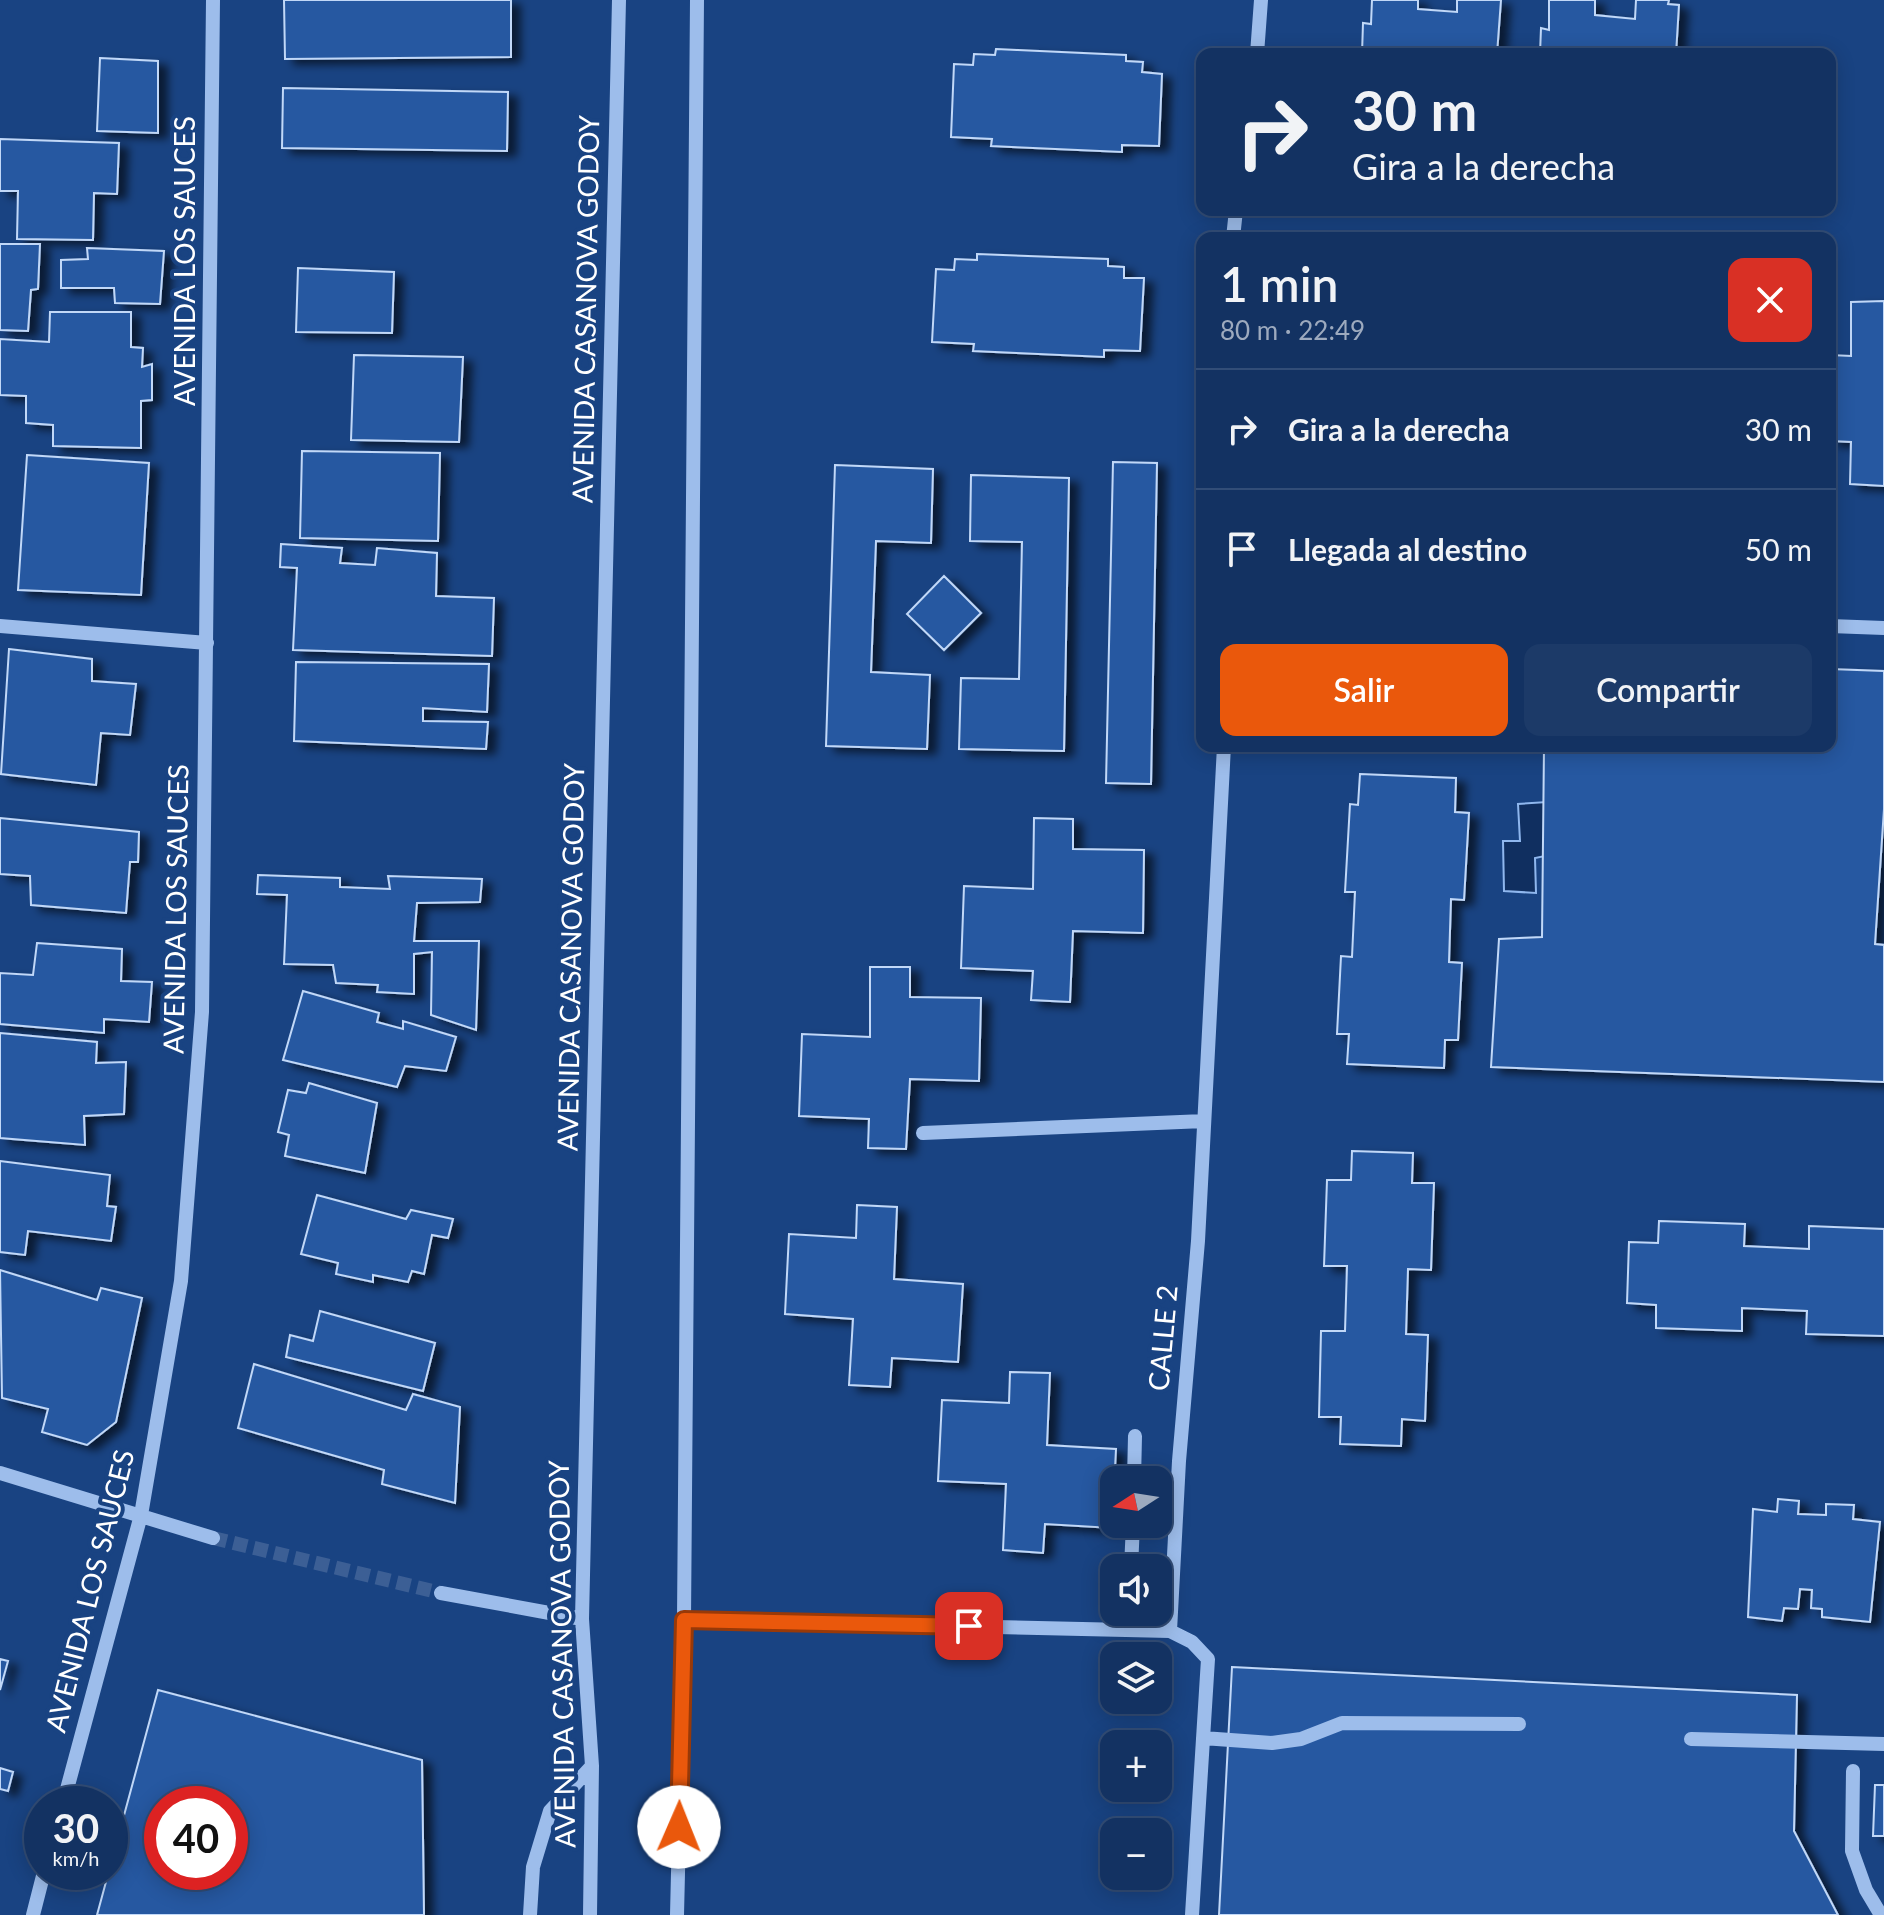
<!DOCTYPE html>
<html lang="es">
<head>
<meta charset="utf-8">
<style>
  body { margin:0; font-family:Lato,sans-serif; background:#1c3a68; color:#f1f3f6; height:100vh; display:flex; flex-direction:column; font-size:30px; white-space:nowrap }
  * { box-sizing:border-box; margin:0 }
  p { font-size:26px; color:#9daabe }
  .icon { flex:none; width:44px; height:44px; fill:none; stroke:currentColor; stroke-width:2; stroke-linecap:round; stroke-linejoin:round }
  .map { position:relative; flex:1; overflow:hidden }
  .side { position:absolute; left:1196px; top:232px; width:640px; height:520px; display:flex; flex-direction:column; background:#133262; border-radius:16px; box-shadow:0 4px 20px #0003,0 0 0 2px #324d77 }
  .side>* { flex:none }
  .hud { position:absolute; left:1196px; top:48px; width:640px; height:168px; border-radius:16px; box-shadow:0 4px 20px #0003,0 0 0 2px #324d77; background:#133262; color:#f1f3f6; overflow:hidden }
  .needle { width:52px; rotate:258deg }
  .buttons { position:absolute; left:1100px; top:1466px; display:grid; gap:16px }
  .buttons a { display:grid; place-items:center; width:72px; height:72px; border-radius:16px; background:#133262; box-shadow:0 4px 20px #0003,0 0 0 2px #324d77; font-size:40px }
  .speed { position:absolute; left:24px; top:1786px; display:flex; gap:16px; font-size:40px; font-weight:700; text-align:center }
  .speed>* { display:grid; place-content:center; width:104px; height:104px; border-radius:50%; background:#133262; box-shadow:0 4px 20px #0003,0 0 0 2px #324d77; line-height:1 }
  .speed small { font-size:20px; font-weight:400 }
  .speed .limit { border:12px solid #d22; background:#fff; color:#111 }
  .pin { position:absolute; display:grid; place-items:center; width:68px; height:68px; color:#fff; margin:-34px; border-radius:16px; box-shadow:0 4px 12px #0006 }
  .me { position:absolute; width:88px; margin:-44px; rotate:1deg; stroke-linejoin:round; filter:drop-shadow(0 0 6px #0008) }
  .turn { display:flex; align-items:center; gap:28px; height:168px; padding:0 24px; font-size:36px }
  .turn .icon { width:104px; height:104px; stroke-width:2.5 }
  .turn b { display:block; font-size:56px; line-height:68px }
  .round { display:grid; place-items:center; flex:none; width:84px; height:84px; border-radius:16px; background:#1c3a68 }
  .summary { display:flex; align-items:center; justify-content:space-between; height:136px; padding:0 24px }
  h1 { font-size:48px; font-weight:600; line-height:60px }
  .button { display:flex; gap:16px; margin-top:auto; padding:16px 24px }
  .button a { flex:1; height:92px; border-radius:16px; background:#ea580c; color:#fff; font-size:32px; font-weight:600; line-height:92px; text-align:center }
  .button a+a { background:#1c3a68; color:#f1f3f6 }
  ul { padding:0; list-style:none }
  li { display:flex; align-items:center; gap:24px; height:120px; padding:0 24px; border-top:2px solid #324d77 }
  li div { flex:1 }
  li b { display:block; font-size:30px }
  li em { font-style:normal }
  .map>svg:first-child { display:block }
  .water { fill:#102f60; stroke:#8fb7ee; stroke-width:2 }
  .building { fill:#2759a1; stroke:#c1d8f8; stroke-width:2; fill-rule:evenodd; filter:url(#shadow) }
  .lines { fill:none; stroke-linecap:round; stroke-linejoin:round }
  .minor-tunnel { stroke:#3c5f95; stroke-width:14; stroke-dasharray:14 7; stroke-linecap:butt }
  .minor { stroke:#9dbdeb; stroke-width:14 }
  .route-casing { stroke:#983908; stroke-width:20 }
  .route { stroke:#ea580c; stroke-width:14 }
  .labels { text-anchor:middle; stroke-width:8; stroke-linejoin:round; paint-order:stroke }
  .street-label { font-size:28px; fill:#fff; stroke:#194382 }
</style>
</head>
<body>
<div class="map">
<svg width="1884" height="1915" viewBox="0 0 1884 1915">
  <defs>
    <filter id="shadow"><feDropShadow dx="9" dy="5" stdDeviation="4" flood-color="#0009"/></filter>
  </defs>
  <rect width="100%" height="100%" fill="#194382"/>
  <path class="water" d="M1547,802L1550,855L1535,858L1536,893L1504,891L1503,841H1520L1518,804Z"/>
  <path class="building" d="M284,0H511V57L285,59Z
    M1372,0H1418V9L1457,12V0H1501L1497,54H1362L1363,23L1371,24Z
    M1549,0H1595V15L1635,19L1636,0H1669L1668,4L1679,5L1676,54H1540L1541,28L1549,30Z
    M996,49L1126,55V61L1143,62L1142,72L1162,74L1159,146L1122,145V152L991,146L992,139L951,137L954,64L973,65L974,54L995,55Z
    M100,58L158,61V133L97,131Z
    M283,88L508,92L507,151L282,148Z
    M0,139L119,143L117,194L94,193L93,240L17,239L18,191H0Z
    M0,244H40L38,289L31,290L28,331L0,330Z
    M87,248L164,251L160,304L115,303L114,288H61V260L88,259Z
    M977,254L1108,259V266L1124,267V278H1144L1140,351L1104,350V357L973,351L974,344L932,342L936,269L954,270L955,259L977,260Z
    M298,268L394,272L392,333L296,332Z
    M1884,301V486L1850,484L1851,442L1830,441V355L1851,356V302Z
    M50,312H131V347L143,348L142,367L152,364V400L141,401V448L53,446V425L26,423V396L0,395V339L49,342Z
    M354,355L463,357L459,442L351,440Z
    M302,451L440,453L438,541L300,538Z
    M27,455L149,463L141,595L18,590Z
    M1113,462L1157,463L1151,784L1106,783Z
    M835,465L933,469L931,543L876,541L871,672L930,675L927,749L826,746Z
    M971,475L1069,478L1064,751L959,749L961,678L1019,679L1022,542L970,541Z
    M281,544L342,548L340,563L375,565L377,548L437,553L436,596L494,598L492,656L293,650L297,568L280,567Z
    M944,576L981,613L944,650L907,614Z
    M9,649L92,659V681L136,684L130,735L101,733L96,785L1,774Z
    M296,662L489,664L487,712L423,708V721L488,722L486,749L294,741Z
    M1830,669L1884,671V809L1875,944L1884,945V1082L1491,1067L1499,939L1542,937L1544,746H1830Z
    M1360,774L1456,778L1455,812L1469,813L1464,900L1451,899L1449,962L1462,963L1458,1040H1445L1444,1068L1347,1064L1349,1034H1337L1341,956L1352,957L1355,892H1345L1350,804L1358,805Z
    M0,818L139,832L138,862H130L126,913L31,905L30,876L0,874Z
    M1034,818L1073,819V849L1144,850L1143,933L1073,931L1070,1002L1031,1000L1033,971L961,968L964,886L1033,889Z
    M258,875L340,878V887L390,889L388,876L482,879L480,902L417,903L414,941H479L476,1030L431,1015L432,952L414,954V994L377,992L378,985L336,983L333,965L284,964L287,895L257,894Z
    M37,943L122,949L121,981L152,982L149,1022L104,1019V1033L0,1024V973L33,975Z
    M870,967H910V997L981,998L979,1081L910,1079L906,1149L868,1148L869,1119L799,1116L802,1034L870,1037Z
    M303,991L379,1013L377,1022L403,1029V1021L456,1037L446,1071L405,1066L397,1087L283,1060Z
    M0,1033L97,1042L96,1063L126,1062L124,1114L84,1116L85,1145L0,1138Z
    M309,1083L377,1103L365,1173L285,1156L289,1135L278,1132L288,1090L306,1093Z
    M1352,1151L1413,1153L1412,1183H1434L1431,1270L1408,1269L1406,1334L1428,1335L1425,1421L1402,1419L1401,1446L1340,1444L1341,1417H1319L1321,1331H1345L1347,1266H1324L1327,1180H1351Z
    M0,1161L110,1175L107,1206L116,1207L111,1241L28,1231L25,1255L0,1252Z
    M317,1195L406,1219L411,1210L453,1219L448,1238L432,1235L424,1274L412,1271L408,1282L373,1275V1282L336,1274L338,1263L301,1254Z
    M857,1205L897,1207L894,1279L963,1284L958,1362L892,1358L890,1387L849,1385L853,1319L785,1314L789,1234L856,1238Z
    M1659,1221L1745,1224L1744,1246L1809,1249V1226L1884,1229V1336L1806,1334L1807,1311L1742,1308V1331L1656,1328V1305L1627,1303L1629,1242L1658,1243Z
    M0,1270L97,1300L101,1288L142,1298L116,1422L87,1445L42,1432L48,1409L2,1398Z
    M320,1311L435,1343L423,1391L286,1357L290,1335L313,1341Z
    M254,1364L406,1410L413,1394L460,1407L455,1503L382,1484L384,1470L238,1428Z
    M1010,1372L1050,1373L1047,1445L1116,1449L1112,1528L1045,1524L1043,1553L1003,1550L1006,1484L938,1481L942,1400L1009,1403Z
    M1778,1499L1799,1501L1798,1514L1826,1515V1504L1854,1505L1853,1519L1880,1522L1870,1622L1822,1617V1609L1811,1608L1812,1590L1800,1589L1798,1609L1784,1608L1782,1621L1748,1617L1753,1509L1777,1512Z
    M0,1659L8,1661L0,1690Z
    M1232,1667L1797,1695L1794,1831L1838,1915H1219Z
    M158,1690L422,1760L424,1915H97ZM162,1804H230V1872H162Z
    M0,1768L13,1772L8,1791L0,1789Z
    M1875,1785H1884V1836H1873Z"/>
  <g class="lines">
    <path class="minor-tunnel" d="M213,1538L441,1593"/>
    <path class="minor" d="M1257,54L1261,0
      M1233,238L1236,210
      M0,626L207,643
      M1830,626L1884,628
      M923,1133L1204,1121
      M0,1473L213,1538
      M1134,1480L1135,1436
      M1131,1568L1133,1524
      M441,1593L582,1619
      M684,1620L1170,1631
      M1128,1630L1129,1612
      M1203,1738L1272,1743L1301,1739L1342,1723L1519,1724
      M1691,1739L1884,1744
      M1853,1771L1852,1851L1866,1890L1881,1915
      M63,1804L141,1515L181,1281L202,1012L213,0
      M33,1915L44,1872
      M530,1915L533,1867L550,1811L592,1766
      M590,1915L592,1766L582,1619L619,0
      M677,1915L684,1620L697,0
      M1192,1915L1208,1659L1192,1642L1170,1631L1179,1461L1198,1241L1224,746"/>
  </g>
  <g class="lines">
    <defs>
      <path id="route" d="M679,1827L684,1620L969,1626"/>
    </defs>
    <use href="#route" class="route-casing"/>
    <use href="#route" class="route"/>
  </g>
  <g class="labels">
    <g class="street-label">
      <text transform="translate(185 261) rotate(-90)" y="10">AVENIDA LOS SAUCES</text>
      <text transform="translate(586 309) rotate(-89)" y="10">AVENIDA CASANOVA GODOY</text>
      <text transform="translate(176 909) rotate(-89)" y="10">AVENIDA LOS SAUCES</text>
      <text transform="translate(571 957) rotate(-89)" y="10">AVENIDA CASANOVA GODOY</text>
      <text transform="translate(1163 1338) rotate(-85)" y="10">CALLE 2</text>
      <text transform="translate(90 1591) rotate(-76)" y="10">AVENIDA LOS SAUCES</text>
      <text transform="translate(562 1654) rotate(-91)" y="10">AVENIDA CASANOVA GODOY</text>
    </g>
  </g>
</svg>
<div class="buttons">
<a><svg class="needle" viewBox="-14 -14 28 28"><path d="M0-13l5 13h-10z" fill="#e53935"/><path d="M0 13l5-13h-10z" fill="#9daabe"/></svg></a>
<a><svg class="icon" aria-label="sound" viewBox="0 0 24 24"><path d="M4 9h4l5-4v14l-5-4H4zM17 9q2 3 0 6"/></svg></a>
<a><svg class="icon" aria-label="layers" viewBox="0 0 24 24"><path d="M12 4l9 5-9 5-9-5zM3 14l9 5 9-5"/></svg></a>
<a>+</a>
<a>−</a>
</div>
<div class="speed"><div>30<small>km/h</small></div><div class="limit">40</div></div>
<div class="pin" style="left:969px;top:1626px;background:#d93025"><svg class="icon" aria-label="arrive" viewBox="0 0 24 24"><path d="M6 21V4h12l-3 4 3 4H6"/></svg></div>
<svg class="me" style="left:679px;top:1827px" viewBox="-20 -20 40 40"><circle r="19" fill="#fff"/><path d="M0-13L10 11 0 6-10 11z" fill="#ea580c"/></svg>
<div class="hud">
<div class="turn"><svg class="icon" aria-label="right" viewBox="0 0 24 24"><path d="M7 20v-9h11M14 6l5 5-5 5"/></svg><div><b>30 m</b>Gira a la derecha</div></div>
</div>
<section class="side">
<div class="summary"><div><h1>1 min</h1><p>80 m · 22:49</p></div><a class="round" style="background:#d93025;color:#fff"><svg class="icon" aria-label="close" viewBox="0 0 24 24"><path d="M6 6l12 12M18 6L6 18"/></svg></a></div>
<ul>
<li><svg class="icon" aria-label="right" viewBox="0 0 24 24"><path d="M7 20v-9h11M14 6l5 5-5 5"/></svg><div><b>Gira a la derecha</b></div><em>30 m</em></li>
<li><svg class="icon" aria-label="arrive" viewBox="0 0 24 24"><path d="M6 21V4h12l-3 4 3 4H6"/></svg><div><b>Llegada al destino</b></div><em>50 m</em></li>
</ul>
<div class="button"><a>Salir</a><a>Compartir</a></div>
</section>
</div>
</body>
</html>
